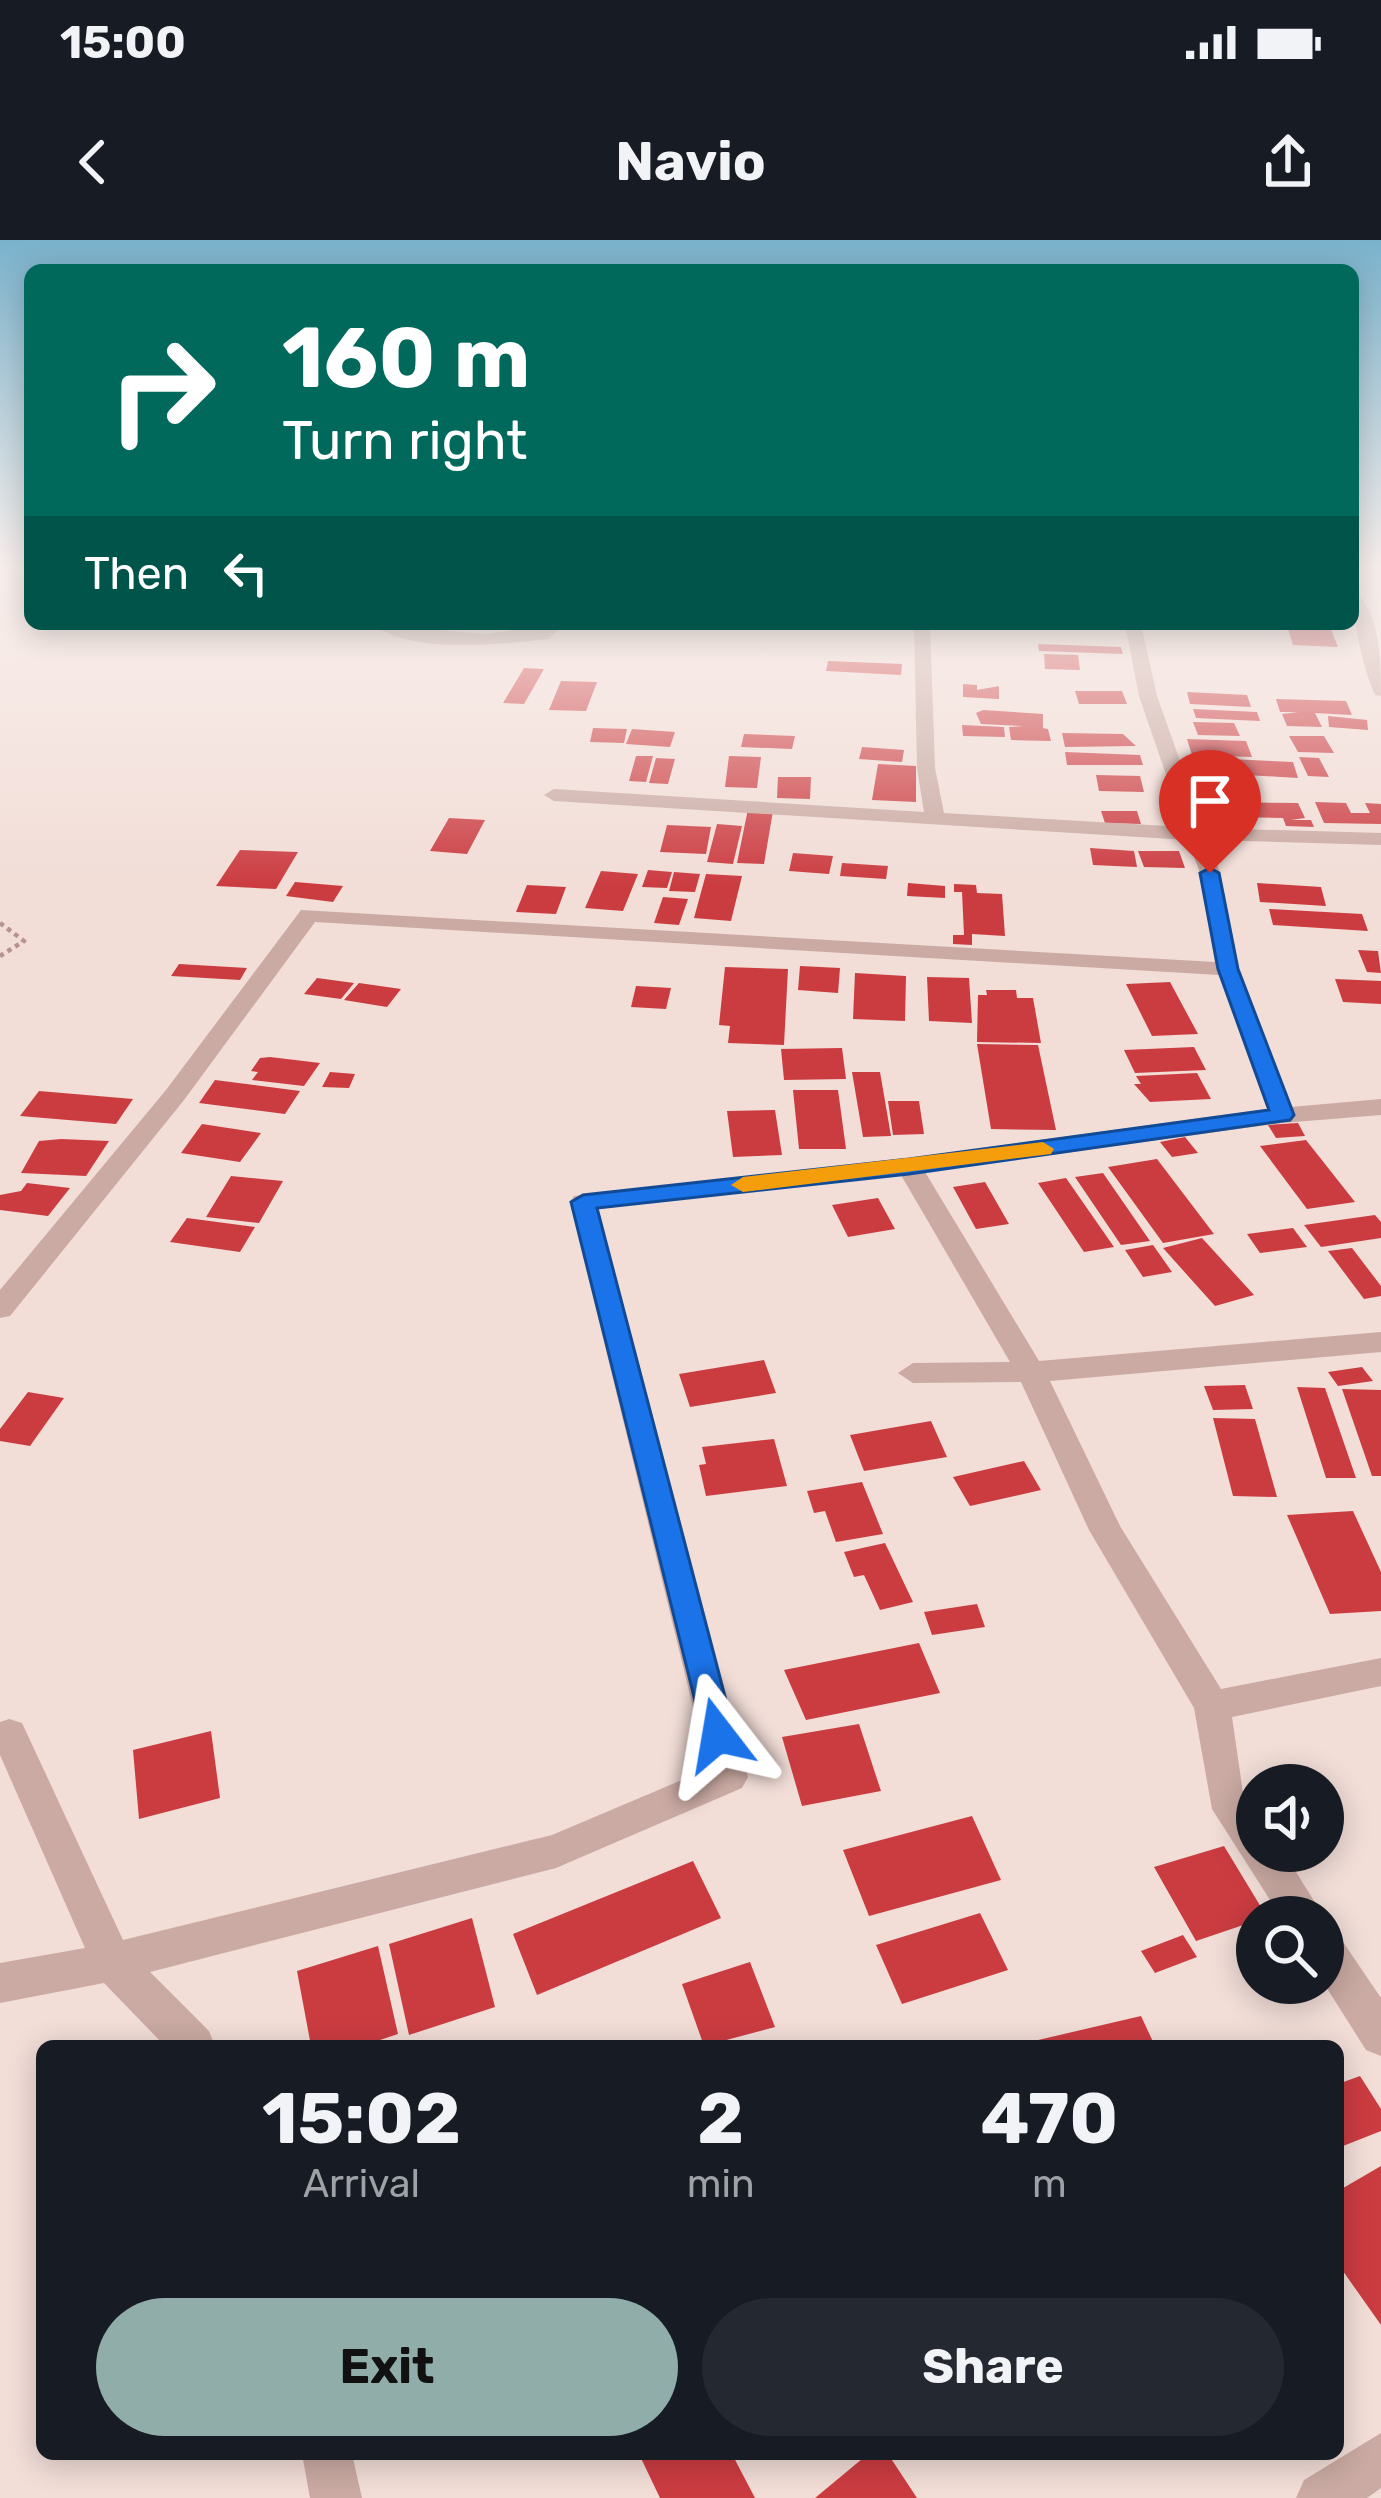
<!DOCTYPE html>
<html lang="en">
<head>
<meta charset="utf-8">
<style>
  body { margin:0; font-family:Rubik,sans-serif; background:#242831; color:#f1f3f6; height:100vh; display:flex; flex-direction:column; font-size:45px; white-space:nowrap }
  * { box-sizing:border-box; margin:0 }
  p { font-size:39px; color:#9ea1a6 }
  .icon { flex:none; width:66px; height:66px; fill:none; stroke:currentColor; stroke-width:2; stroke-linecap:round; stroke-linejoin:round }
  .map { position:relative; flex:1; overflow:hidden }
  .details { position:absolute; left:36px; top:1800px; width:1308px; height:420px; display:flex; flex-direction:column; background:#171b24; border-radius:18px; box-shadow:0 6px 30px #0003 }
  .details>* { flex:none }
  .hud { position:absolute; left:24px; top:24px; width:1335px; height:366px; border-radius:18px; box-shadow:0 6px 30px #0003; background:#00695c; color:#fff; overflow:hidden }
  .tools { position:absolute; left:1236px; top:1524px; display:grid; gap:24px }
  .tools a { display:grid; place-items:center; width:108px; height:108px; border-radius:50%; background:#171b24; box-shadow:0 6px 30px #0003; font-size:60px }
  .pin { position:absolute; display:grid; place-items:center; width:102px; height:102px; color:#fff; margin:-123px -51px; border-radius:50% 50% 50% 0; rotate:-45deg; box-shadow:0 0 12px #0007 }
  .pin .icon { rotate:45deg }
  .me { position:absolute; width:132px; margin:-66px; rotate:346deg; stroke-linejoin:round; filter:drop-shadow(0 0 9px #0008) }
  .turn { display:flex; align-items:center; gap:42px; height:252px; padding:0 60px; font-size:54px }
  .turn .icon { width:156px; height:156px; stroke-width:2.5 }
  .turn b { display:block; font-size:84px; line-height:102px }
  .then { display:flex; align-items:center; height:114px; padding:0 60px; background:#0003; gap:24px; font-size:45px }
  .eta { display:flex; justify-content:space-evenly; align-items:center; height:204px; text-align:center }
  .eta b { font-size:72px; font-weight:700; line-height:84px }
  .button { display:flex; gap:24px; margin-top:auto; padding:24px 60px }
  .button a { flex:1; height:138px; border-radius:72px; background:#90ada9; color:#111; font-size:48px; font-weight:700; line-height:138px; text-align:center }
  .button a+a { background:#242831; color:#f1f3f6 }
  .status { display:flex; justify-content:space-between; align-items:center; height:84px; padding:0 60px; background:#171b24; direction:ltr }
  .status svg { height:33px; fill:currentColor }
  header { display:flex; justify-content:space-between; align-items:center; height:156px; padding:0 60px; background:#171b24; font-size:54px; font-weight:700 }
  .map>svg:first-child { display:block }
  .building { fill:#cb3c41 }
  .lines { fill:none; stroke-linecap:round; stroke-linejoin:round }
  .path { stroke:#b6938d; stroke-width:4.5; stroke-dasharray:4.5 4.5; stroke-linecap:butt }
  .minor { fill:#caaaa3; fill-rule:evenodd }
  .route { fill:#1a73e8; stroke:#114b97; stroke-width:3 }
  .slow { fill:#f59e0b }
</style>
</head>
<body>
<div class="status"><b>15:00</b><svg viewBox="0 0 49 12"><path d="M0 12V9h3v3zM5 12V6h3v6zM10 12V3h3v9zM15 12V0h3v12zM26 1h20v11H26zM47 4h2v5h-2z"/></svg></div>
<header><svg class="icon" aria-label="back" viewBox="0 0 24 24"><path d="M15 5l-7 7 7 7"/></svg>Navio<svg class="icon" aria-label="share" viewBox="0 0 24 24"><path d="M12 15V3M7 8l5-5 5 5M5 13v7h14v-7"/></svg></header>
<div class="map">
<svg width="1381" height="2258" viewBox="0 0 1381 2258">
  <rect width="100%" height="100%" fill="#f2ddd7"/>
  <path class="building" d="M1287,385L1330,387L1338,407L1293,405Z
    M1038,404L1121,407L1123,414L1039,411Z
    M1044,414L1078,415L1080,430L1045,429Z
    M828,421L902,424L901,435L826,431Z
    M524,428L544,429L524,464L503,463Z
    M561,441L597,442L586,471L549,470Z
    M963,444L977,445V450L999,446V459L963,457Z
    M1075,451H1122L1127,464H1079Z
    M1187,452L1247,455L1251,467L1190,464Z
    M1276,459L1346,461L1352,475L1315,473L1322,487L1287,486L1282,474L1298,472H1280Z
    M1193,469L1257,472L1260,481L1196,478Z
    M983,470L1043,474V488L1048,489L1051,501L1011,500L1009,487L1024,486L981,484L976,473Z
    M1328,476L1367,480L1368,490L1329,487Z
    M1193,482L1234,483L1240,496L1198,495Z
    M962,485L1004,487L1005,497L963,496Z
    M593,488L627,489L624,503L590,502Z
    M632,489L675,492L670,507L626,504Z
    M1062,493L1123,494L1136,506L1065,507Z
    M744,494L795,496L792,509L741,507Z
    M1289,496H1324L1334,513L1298,512Z
    M1187,499L1246,501L1252,517L1192,515Z
    M862,507L904,510L902,522L859,519Z
    M1065,512L1140,515L1143,525H1067Z
    M636,516H653L646,542L629,541Z
    M729,516L761,517L757,548L725,547Z
    M1299,517L1319,518L1329,537L1308,536Z
    M656,518L675,519L668,544L649,543Z
    M1209,518L1293,522L1298,538L1212,533Z
    M878,524L916,526V562L872,560Z
    M1096,535L1140,536L1144,552L1099,551Z
    M778,537H811L810,559L777,558Z
    M1223,562L1298,563L1305,578L1291,580H1311L1314,587L1286,586L1283,578L1229,577Z
    M1315,562L1346,563L1351,573H1370L1365,563L1381,564V584L1324,583Z
    M748,569L773,571L764,624L737,623Z
    M1101,571H1137L1141,584L1105,583Z
    M449,578L485,580L467,614L430,611Z
    M717,584L742,586L733,624L707,622Z
    M667,585L711,587L706,614L660,612Z
    M1090,608L1134,611L1137,627L1093,625Z
    M240,610L298,612L276,649L216,646Z
    M1138,611H1179L1185,628L1144,627Z
    M793,613L833,616L829,634L789,631Z
    M842,623L888,626L886,639L840,636Z
    M648,630L672,632L667,648L642,647Z
    M601,631L638,634L623,671L585,668Z
    M674,632L700,634L695,652L669,651Z
    M706,634L742,636L731,681L694,678Z
    M295,642L343,646L333,662L286,656Z
    M908,643L945,646V658L907,656Z
    M1257,643L1321,647L1326,666L1260,662Z
    M954,644L976,645L977,653L1002,654L1005,696L972,694V705L953,704V695H964L962,652H954Z
    M527,645L566,647L556,674L516,672Z
    M663,657L688,659L679,685L654,683Z
    M1269,669L1362,674L1368,691L1273,685Z
    M1358,710L1378,711L1381,733L1367,732Z
    M179,724L247,728L240,740L171,736Z
    M800,726L840,728L838,753L798,750Z
    M725,727L788,729L784,805L728,803L730,786L719,785Z
    M855,733L906,736L905,781L853,779Z
    M927,737L969,738L972,783L929,781Z
    M317,738L354,743L341,759L304,754Z
    M1335,739L1381,741V764L1343,762Z
    M1170,742L1198,794L1152,796L1126,744Z
    M359,743L401,749L387,767L344,760Z
    M636,746L671,748L666,769L631,767Z
    M986,750H1016L1017,758H1033L1041,803L977,802L978,755H987Z
    M977,804L1038,805L1056,890L991,889Z
    M1194,807L1206,830L1135,833L1124,810Z
    M842,808L846,839L784,840L781,809Z
    M270,817L320,823L304,846L252,840L258,832L251,831L260,818Z
    M330,832L355,834L349,848L322,847Z
    M852,832H880L891,896L863,897Z
    M1197,833L1211,859L1150,862L1134,844H1141L1136,836Z
    M215,840L300,851L285,874L199,863Z
    M793,850H838L846,909H799Z
    M39,851L133,859L116,884L20,876Z
    M888,861H919L924,894L893,895Z
    M775,870L782,915L733,917L727,871Z
    M1298,883L1305,896L1276,898L1268,885Z
    M202,884L261,893L240,922L181,913Z
    M1185,897L1198,913L1172,917L1160,902Z
    M61,899L109,901L86,936L21,933L39,901Z
    M1306,900L1355,962L1307,969L1260,906Z
    M1157,919L1214,994L1163,1003L1108,927Z
    M1103,933L1150,1001L1121,1005L1075,937Z
    M231,936L283,941L259,983L206,977Z
    M1066,938L1114,1007L1084,1012L1038,943Z
    M985,942L1009,984L976,989L953,947Z
    M27,943L70,948L48,976L0,970V955L21,951Z
    M878,958L895,989L848,997L832,965Z
    M1375,975L1381,982V998L1321,1007L1304,985Z
    M187,978L255,987L240,1012L170,1002Z
    M1293,988L1307,1007L1260,1013L1247,994Z
    M1202,998L1254,1055L1215,1066L1163,1008Z
    M1153,1005L1172,1032L1143,1037L1125,1010Z
    M1352,1008L1381,1046V1056L1364,1059L1328,1011Z
    M764,1120L776,1153L690,1167L679,1134Z
    M1362,1127L1373,1141L1338,1146L1328,1132Z
    M1245,1145L1253,1169L1213,1170L1204,1146Z
    M1297,1147L1325,1148L1356,1238H1326Z
    M1342,1149L1381,1150V1236H1372Z
    M28,1152L64,1158L30,1206L0,1201V1189Z
    M1213,1178L1255,1179L1277,1257L1233,1256Z
    M931,1181L947,1217L864,1231L850,1195Z
    M774,1199L787,1246L706,1256L699,1225L706,1224L702,1207Z
    M1024,1221L1041,1250L970,1266L953,1237Z
    M862,1242L883,1294L836,1302L825,1271L814,1273L807,1251Z
    M1353,1271L1381,1332V1371L1330,1374L1287,1275Z
    M885,1303L913,1362L880,1370L864,1335L854,1337L844,1312Z
    M977,1364L985,1387L932,1395L924,1372Z
    M919,1403L940,1453L806,1480L784,1430Z
    M859,1484L881,1551L802,1566L782,1497Z
    M211,1491L220,1558L139,1579L133,1510Z
    M972,1576L1001,1640L869,1676L843,1610Z
    M1224,1606L1267,1677L1196,1701L1154,1627Z
    M693,1621L721,1678L537,1755L513,1694Z
    M980,1673L1008,1730L902,1764L876,1705Z
    M472,1678L495,1767L409,1795L389,1704Z
    M1183,1695L1197,1717L1155,1733L1141,1711Z
    M378,1706L398,1794L362,1806H311L297,1731Z
    M750,1722L775,1787L704,1806L682,1744Z
    M1141,1776L1155,1806H1022L1021,1804Z
    M1360,1836L1381,1869V1891L1338,1908V1844Z
    M1381,1926V2085L1338,2024V1951Z
    M639,2214H732L755,2258H660Z
    M868,2214H888L917,2258H815Z"/>
  <g class="lines">
    <path class="path" d="M0,683L24,701L0,716"/>
    <path class="minor" d="M1353,350C1381,370 1381,424 1381,456L1375,455C1362,425 1353,382 1353,350Z
      M370,384L485,394L564,384L549,399C496,404 416,415 370,384Z
      M914,384H930L935,528L944,573L1184,587L1139,456L1125,384H1141L1157,456L1204,588L1381,593V605L1209,600L1220,633L1239,729L1291,867L1381,859V875L1282,883L925,932L1039,1121L1381,1092V1112L1050,1141L1120,1286L1221,1449L1381,1418V1446L1232,1477L1243,1553L1257,1573V1611H1283L1324,1677L1323,1680L1281,1677L1212,1569L1194,1468L1089,1290L1021,1142L913,1143L898,1133L913,1123L1010,1122L901,935L598,969L748,1537L742,1548L556,1628L150,1732L209,1791L215,1806H165L104,1743L0,1763V1723L85,1708L0,1515V1482L9,1479L22,1483L123,1700L552,1595L708,1529L570,962L574,956L909,918L1267,869L1219,735L315,682L184,860L10,1076L0,1078V1050L166,850L301,670L1215,722L1200,633L1188,600L554,561L544,555L554,549L924,572L917,528Z
      M1323,1687L1337,1693L1381,1758V1816L1366,1810L1323,1742Z
      M1381,2193V2248L1367,2258H1296L1304,2240Z
      M302,2214H352L362,2258H310Z"/>
  </g>
  <linearGradient id="sky" x2="0" y2="1"><stop stop-color="#7ab2cc"/><stop offset="0.51" stop-color="#f9f0ed"/><stop offset="1" stop-color="#f9f0ed" stop-opacity="0"/></linearGradient>
  <rect width="1381" height="644" fill="url(#sky)"/>
  <path class="route" d="M1210,628L1219,633L1238,729L1294,875L1290,880L909,934L597,968L735,1495L730,1505L718,1509L706,1505L571,962L583,955L909,919L1269,870L1218,729L1200,633Z"/>
  <path class="slow" d="M1043,902L1054,909L1051,914L743,952L731,945L743,937Z"/>
</svg>
<div class="tools">
<a><svg class="icon" aria-label="sound" viewBox="0 0 24 24"><path d="M4 9h4l5-4v14l-5-4H4zM17 9q2 3 0 6"/></svg></a>
<a><svg class="icon" aria-label="search" viewBox="0 0 24 24"><circle cx="10" cy="10" r="6"/><path d="M15 15l6 6"/></svg></a>
</div>
<div class="pin" style="left:1210px;top:633px;background:#d93025"><svg class="icon" aria-label="arrive" viewBox="0 0 24 24"><path d="M6 21V4h12l-3 4 3 4H6"/></svg></div>
<svg class="me" style="left:718px;top:1495px" viewBox="-20 -20 40 40"><path d="M0-17L14 15 0 8-14 15z" fill="#1a73e8" stroke="#fff" stroke-width="4"/></svg>
<div class="hud">
<div class="turn"><svg class="icon" aria-label="right" viewBox="0 0 24 24"><path d="M7 20v-9h11M14 6l5 5-5 5"/></svg><div><b>160 m</b>Turn right</div></div>
<div class="then">Then<svg class="icon" aria-label="left" viewBox="0 0 24 24"><path d="M17 20v-9H6M10 6l-5 5 5 5"/></svg></div>
</div>
<section class="details">
<div class="eta">
<div><b>15:02</b><p>Arrival</p></div>
<div><b>2</b><p>min</p></div>
<div><b>470</b><p>m</p></div>
</div>
<div class="button"><a>Exit</a><a>Share</a></div>
</section>
</div>
</body>
</html>
